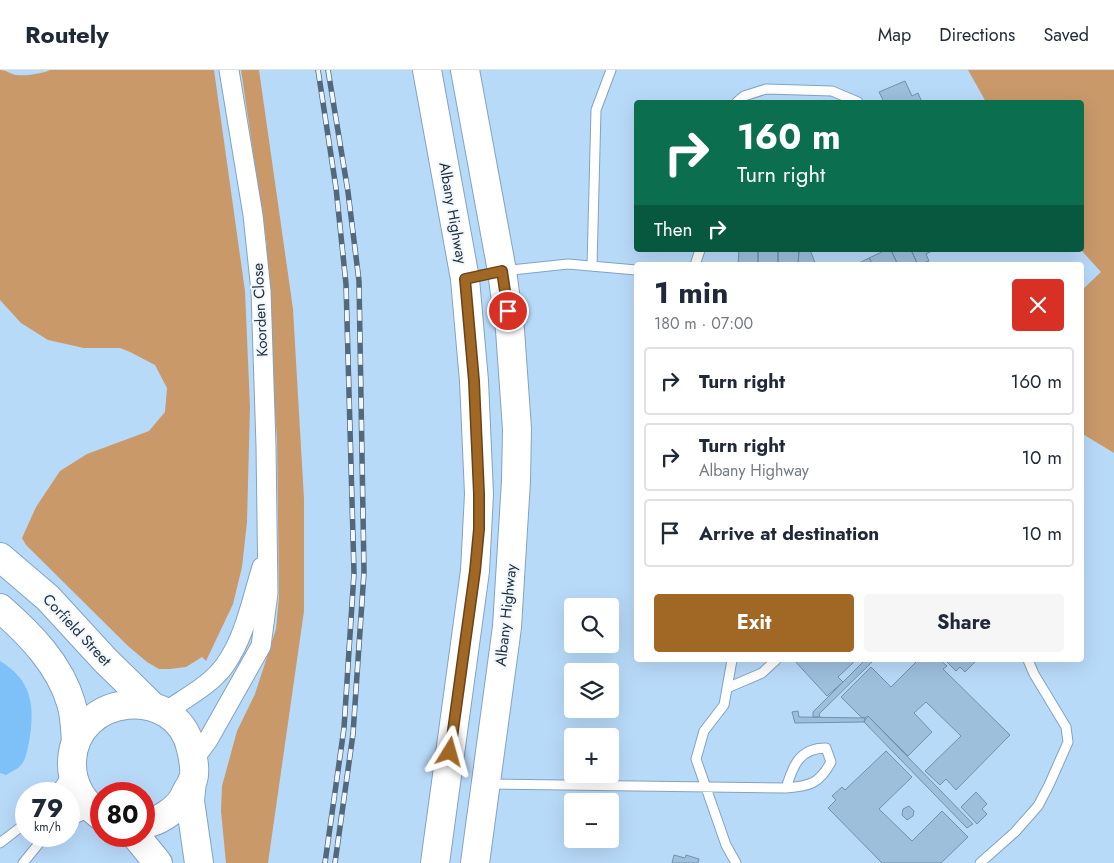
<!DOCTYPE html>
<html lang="en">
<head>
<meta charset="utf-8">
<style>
  body { margin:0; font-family:Jost,sans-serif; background:#f6f6f7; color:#1f2937; height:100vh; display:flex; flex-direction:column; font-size:19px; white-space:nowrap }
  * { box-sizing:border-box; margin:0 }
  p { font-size:16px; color:#747a83 }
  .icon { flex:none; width:28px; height:28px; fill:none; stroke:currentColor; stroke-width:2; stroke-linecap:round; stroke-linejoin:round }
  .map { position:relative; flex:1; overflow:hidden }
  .drawer { position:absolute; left:634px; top:192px; width:450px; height:400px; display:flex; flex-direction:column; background:#fff; border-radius:5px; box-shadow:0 5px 20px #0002 }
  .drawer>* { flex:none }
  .guide { position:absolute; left:634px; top:30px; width:450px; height:152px; border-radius:5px; box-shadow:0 5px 20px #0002; background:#0b6e4f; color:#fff; overflow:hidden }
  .fabs { position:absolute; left:564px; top:528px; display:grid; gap:10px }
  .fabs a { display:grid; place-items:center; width:55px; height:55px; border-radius:5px; background:#fff; box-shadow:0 5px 20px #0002; font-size:25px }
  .speed { position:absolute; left:15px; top:712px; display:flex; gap:10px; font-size:25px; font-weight:700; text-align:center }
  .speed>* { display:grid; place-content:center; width:65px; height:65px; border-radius:50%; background:#fff; box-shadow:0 5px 20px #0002; line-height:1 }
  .speed small { font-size:12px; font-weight:400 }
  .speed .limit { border:8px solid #d22; background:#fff; color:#111 }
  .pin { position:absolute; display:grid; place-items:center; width:42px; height:42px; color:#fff; margin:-21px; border:2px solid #fff; border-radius:50%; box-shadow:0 1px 5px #0007 }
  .me { position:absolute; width:55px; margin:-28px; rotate:8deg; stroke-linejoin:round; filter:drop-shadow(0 0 4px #0008) }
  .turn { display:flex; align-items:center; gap:18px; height:105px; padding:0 20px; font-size:22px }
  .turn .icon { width:65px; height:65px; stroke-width:2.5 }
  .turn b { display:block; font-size:35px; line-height:42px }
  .then { display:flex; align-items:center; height:48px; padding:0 20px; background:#0003; gap:10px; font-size:19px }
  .round { display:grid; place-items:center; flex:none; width:52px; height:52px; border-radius:5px; background:#f6f6f7 }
  .headline { display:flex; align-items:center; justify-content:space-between; height:85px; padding:0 20px }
  h1 { font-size:30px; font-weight:700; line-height:38px }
  .button { display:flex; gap:10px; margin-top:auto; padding:10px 20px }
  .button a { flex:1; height:58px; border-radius:5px; background:#a06725; color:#fff; font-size:20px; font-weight:700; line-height:58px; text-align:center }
  .button a+a { background:#f6f6f7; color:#1f2937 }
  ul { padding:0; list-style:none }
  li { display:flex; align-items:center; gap:15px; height:68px; margin:0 10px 8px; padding:0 10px; border:2px solid #e0e1e3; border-radius:5px }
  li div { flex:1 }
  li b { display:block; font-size:19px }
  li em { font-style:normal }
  header { display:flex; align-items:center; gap:30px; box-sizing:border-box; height:70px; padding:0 25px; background:#fff; border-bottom:1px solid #e0e1e3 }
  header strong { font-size:24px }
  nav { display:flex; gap:28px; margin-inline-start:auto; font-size:18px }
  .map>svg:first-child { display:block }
  .green { fill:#c9996a }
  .water { fill:#7ec0f8 }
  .building { fill:#9dbfdc; stroke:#7191ad }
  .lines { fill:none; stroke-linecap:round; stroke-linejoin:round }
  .lane-casing { stroke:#83a3c0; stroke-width:11 }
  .street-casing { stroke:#83a3c0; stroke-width:21 }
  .primary-casing { stroke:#83a3c0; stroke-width:30 }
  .highway-casing { stroke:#83a3c0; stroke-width:30 }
  .lane { stroke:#fff; stroke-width:9 }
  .street { stroke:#fff; stroke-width:19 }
  .primary { stroke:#fff; stroke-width:28 }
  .highway { stroke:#fff; stroke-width:28 }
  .rail-casing { stroke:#53687a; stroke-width:5.5 }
  .rail { stroke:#f0f7fe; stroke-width:4; stroke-dasharray:11; stroke-linecap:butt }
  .route-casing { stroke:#684318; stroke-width:12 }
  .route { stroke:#a06725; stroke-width:9 }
  .labels { text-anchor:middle; stroke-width:4; stroke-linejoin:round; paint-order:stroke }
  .street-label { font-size:15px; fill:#1e2c37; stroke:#f0f7fe }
</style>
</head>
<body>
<header>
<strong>Routely</strong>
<nav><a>Map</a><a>Directions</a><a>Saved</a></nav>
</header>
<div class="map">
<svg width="1114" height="793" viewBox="0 0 1114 793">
  <rect width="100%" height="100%" fill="#b8daf9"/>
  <path class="green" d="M0,0C7,0 10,4 16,5C25,6 42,4 50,0H214L245,221L250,337L247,452L242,497L233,534L206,591L202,587L186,597L170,599H159L147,592L128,576L26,475L22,468L36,437L60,401L87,384L149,361L165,342L167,318L155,295L130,282L120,278H84L48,270L21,253L0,230Z
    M241,0H259L293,239L304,429V541L268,793H226L221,741L222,716L237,661L255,624L276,559L279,526L277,368L265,217L267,176Z
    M968,0H1114V383L1081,363V221L1101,202L1081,180V32H986Z"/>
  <path class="water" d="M0,591C33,611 35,637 29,672C27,681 26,691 19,697C16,700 10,702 6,705L0,703Z"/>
  <path class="building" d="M905,11L912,26L918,23L922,32H884L879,22Z
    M739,180H758V195H738Z
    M758,180H778V195H758Z
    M778,180H799L798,195H778Z
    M799,180H810L816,195H798Z
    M886,180H891L898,195H873L869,188Z
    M891,180H911L918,195H898Z
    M911,180H932V181L926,184L929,191L923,193L924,195H918Z
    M869,188L873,195H855Z
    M794,590H856L838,607L843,612L827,626Z
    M865,590H874L819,644L820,647H813V642Z
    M918,590H940L947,596L943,599L1010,665L956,720L946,709L940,715L925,701L961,666L926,632L914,643L932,662L908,686L868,646L865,648L861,647L841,627L871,597L891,617Z
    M945,590H972L975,592L965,602L960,597L956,601Z
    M798,641L799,647L865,648L864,652L795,653L792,642Z
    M868,646L973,754L967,758L864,652Z
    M886,681L912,707L879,739L912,771L942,741L968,767L941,793H882L828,738L836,730L832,726L842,717L845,720Z
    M976,722L987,734L982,739L987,744L977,754L961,737Z
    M909,736L914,741L913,746L907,750L902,745L903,739Z
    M674,785L685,788L686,785L699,789L698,793H672Z"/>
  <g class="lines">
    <defs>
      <path id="lane" d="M737,32L744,26L766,19L832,21L858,32
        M695,195L700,180
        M592,196L596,40L611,0
        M467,208L502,201L568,194L636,200
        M732,590L724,635L704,661L696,689L726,775L736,793
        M727,618L762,603L776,590
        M488,714L786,718C810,716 819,714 831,692L826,678C799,678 793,696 786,718
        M54,724L68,703
        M69,752L91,741
        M0,773L26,753
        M23,793L45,766
        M980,793L1015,762L1038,736L1049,715L1068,672L1066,657L1034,604L1028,590"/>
      <path id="street" d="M165,642C185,628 211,615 225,595C245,567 252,529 262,497
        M194,689L208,670L261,576L268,523L266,376L261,221L253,145L229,0"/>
      <path id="primary" d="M0,487L48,528L105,590L152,636
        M0,538C30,564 60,595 71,633C75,645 75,660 76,672
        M192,711L190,731L199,793
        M101,746C83,733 71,714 72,691C75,623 177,613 191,679C193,688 196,700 193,710C191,715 186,721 184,727C177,740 158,752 144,754
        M136,766L158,793"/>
      <path id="highway" d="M427,0L465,209L474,311L479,424L475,501L435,793
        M465,0L502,201L510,260L517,359L516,411L507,557L475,793"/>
    </defs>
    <use href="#lane" class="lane-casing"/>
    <use href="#street" class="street-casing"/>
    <use href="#primary" class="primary-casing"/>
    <use href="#highway" class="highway-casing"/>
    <use href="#lane" class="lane"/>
    <use href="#street" class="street"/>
    <use href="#primary" class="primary"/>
    <use href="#highway" class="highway"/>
    <defs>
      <path id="rail" d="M318,0L336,118L346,214L354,503L344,658L325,793
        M328,0L348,122L359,211L364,502L353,664L335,793"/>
    </defs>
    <use href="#rail" class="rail-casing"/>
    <use href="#rail" class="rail"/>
  </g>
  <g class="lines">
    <defs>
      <path id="route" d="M450,682L475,501L479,459V424L474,311L465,209L502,201L508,241"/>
    </defs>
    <use href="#route" class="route-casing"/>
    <use href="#route" class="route"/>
  </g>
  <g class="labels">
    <g class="street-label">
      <text transform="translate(453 143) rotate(80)" y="5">Albany Highway</text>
      <text transform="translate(260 240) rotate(-93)" y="5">Koorden Close</text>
      <text transform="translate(506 545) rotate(-84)" y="5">Albany Highway</text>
      <text transform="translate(77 560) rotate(47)" y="5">Corfield Street</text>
    </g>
  </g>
</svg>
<div class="fabs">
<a><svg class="icon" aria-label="search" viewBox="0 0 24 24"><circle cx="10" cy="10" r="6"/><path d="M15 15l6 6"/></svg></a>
<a><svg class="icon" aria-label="layers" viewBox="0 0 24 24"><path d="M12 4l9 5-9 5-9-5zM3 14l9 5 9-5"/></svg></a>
<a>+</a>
<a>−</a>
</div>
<div class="speed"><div>79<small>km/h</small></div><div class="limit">80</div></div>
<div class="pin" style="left:508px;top:241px;background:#d93025"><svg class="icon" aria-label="arrive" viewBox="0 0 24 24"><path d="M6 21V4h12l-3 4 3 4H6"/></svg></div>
<svg class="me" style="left:450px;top:682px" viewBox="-20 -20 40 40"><path d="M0-17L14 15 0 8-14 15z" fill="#a06725" stroke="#fff" stroke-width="4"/></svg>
<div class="guide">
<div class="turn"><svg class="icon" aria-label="right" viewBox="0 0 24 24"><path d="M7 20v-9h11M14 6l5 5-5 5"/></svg><div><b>160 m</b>Turn right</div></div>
<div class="then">Then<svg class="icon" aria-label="right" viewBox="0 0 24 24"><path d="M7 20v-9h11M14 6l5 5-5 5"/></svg></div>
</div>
<section class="drawer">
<div class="headline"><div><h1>1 min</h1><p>180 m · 07:00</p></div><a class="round" style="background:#d93025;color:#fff"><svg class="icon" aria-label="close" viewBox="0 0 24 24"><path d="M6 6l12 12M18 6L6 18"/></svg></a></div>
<ul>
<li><svg class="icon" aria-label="right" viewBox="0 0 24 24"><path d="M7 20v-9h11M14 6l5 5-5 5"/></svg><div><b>Turn right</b></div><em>160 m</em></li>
<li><svg class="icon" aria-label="right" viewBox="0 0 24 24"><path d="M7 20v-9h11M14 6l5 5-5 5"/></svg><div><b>Turn right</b><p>Albany Highway</p></div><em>10 m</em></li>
<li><svg class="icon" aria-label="arrive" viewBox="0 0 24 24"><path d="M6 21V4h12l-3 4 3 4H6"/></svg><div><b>Arrive at destination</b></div><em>10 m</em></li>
</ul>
<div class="button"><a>Exit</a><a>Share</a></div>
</section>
</div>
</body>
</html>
